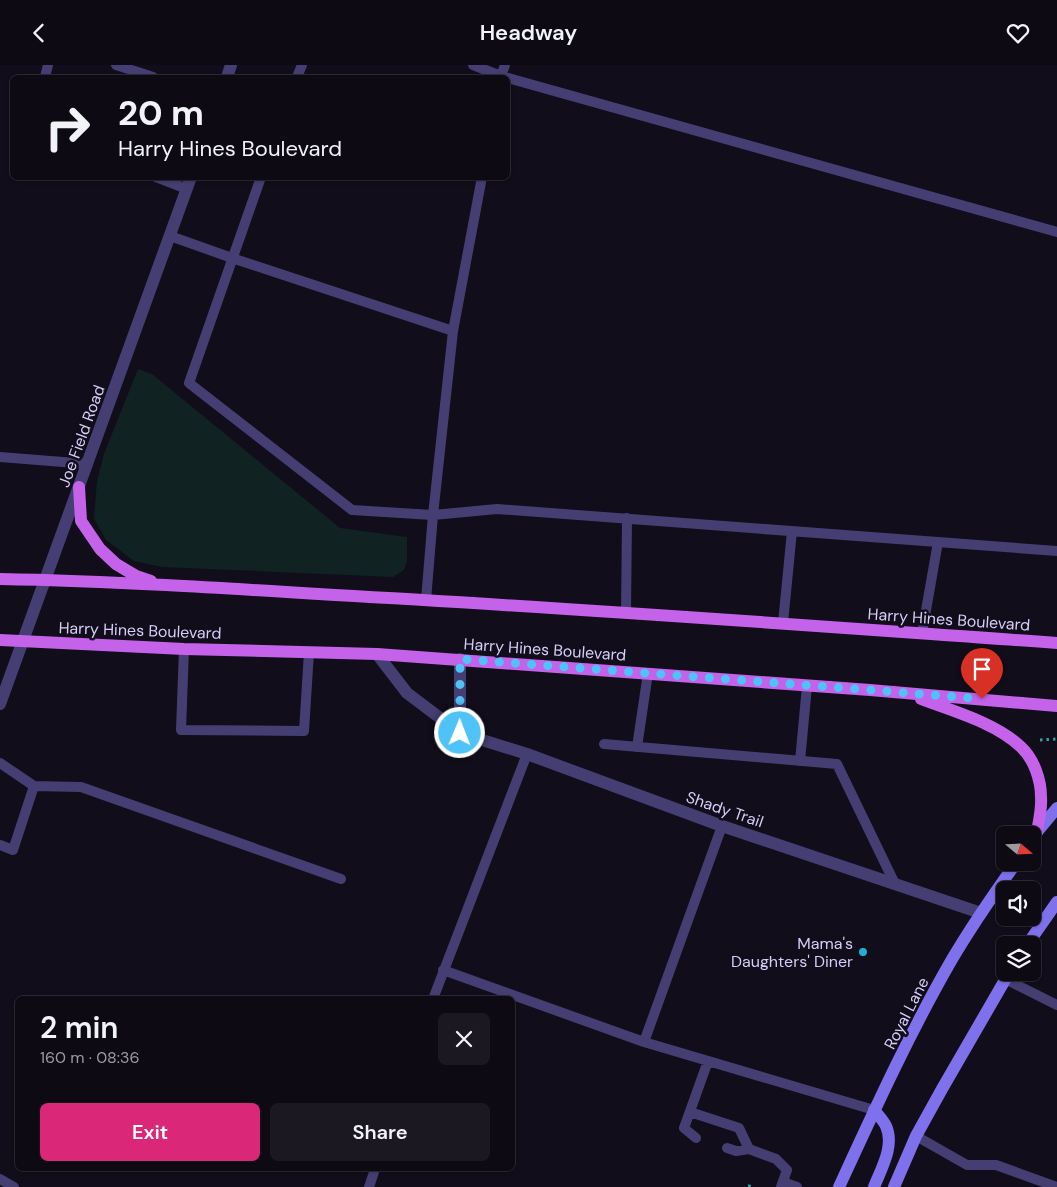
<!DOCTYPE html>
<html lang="en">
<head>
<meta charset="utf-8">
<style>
  body { margin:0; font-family:"DM Sans",sans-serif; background:#1b1822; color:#f1f3f6; height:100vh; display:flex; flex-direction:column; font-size:19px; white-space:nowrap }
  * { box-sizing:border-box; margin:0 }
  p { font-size:16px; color:#9a9aa0 }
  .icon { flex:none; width:28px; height:28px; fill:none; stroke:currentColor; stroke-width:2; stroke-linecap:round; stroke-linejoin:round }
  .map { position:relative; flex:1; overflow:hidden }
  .side { position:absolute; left:15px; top:931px; width:500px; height:175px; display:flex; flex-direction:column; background:#0d0a14; border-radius:8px; box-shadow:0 1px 4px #0004,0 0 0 1px #2d2b34 }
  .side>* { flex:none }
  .banner { position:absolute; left:10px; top:10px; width:500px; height:105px; border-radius:8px; box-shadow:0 1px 4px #0004,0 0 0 1px #2d2b34; background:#0d0a14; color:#f1f3f6; overflow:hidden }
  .needle { width:32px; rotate:109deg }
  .controls { position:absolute; left:996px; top:761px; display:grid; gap:10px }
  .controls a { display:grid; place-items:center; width:45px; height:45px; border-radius:8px; background:#0d0a14; box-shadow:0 1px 4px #0004,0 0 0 1px #2d2b34; font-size:25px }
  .pin { position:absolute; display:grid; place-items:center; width:42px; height:42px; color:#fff; margin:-51px -21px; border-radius:50% 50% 50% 0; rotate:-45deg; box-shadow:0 0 5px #0007 }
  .pin .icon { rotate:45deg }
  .me { position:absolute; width:55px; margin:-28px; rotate:1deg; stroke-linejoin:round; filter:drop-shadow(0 0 4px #0008) }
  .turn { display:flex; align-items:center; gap:18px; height:105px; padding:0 25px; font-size:22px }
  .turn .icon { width:65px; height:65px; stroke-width:2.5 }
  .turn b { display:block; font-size:35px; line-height:42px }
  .round { display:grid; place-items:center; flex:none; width:52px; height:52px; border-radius:8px; background:#1b1822 }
  .headline { display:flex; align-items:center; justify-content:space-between; height:85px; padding:0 25px }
  h1 { font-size:30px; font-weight:600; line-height:38px }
  .primary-button { display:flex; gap:10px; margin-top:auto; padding:10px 25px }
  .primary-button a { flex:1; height:58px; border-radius:8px; background:#db2777; color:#fff; font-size:20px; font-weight:600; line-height:58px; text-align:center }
  .primary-button a+a { background:#1b1822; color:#f1f3f6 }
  header { display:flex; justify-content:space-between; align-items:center; height:65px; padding:0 25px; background:#0d0a14; font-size:22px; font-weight:600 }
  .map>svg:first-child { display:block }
  .green { fill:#112223 }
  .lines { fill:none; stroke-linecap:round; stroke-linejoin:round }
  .path { stroke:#3c9b9e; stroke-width:3; stroke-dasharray:2.5 4; stroke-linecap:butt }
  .service { stroke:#453e73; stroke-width:10 }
  .minor { stroke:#453e73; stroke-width:12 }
  .secondary { stroke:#7f70ec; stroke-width:12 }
  .primary { stroke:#c462ea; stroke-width:12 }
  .route { stroke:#4fc3f7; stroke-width:9; stroke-dasharray:0 16.2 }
  .poi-dot { fill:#1db1d4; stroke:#110d1a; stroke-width:2 }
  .labels { text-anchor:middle; stroke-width:5; stroke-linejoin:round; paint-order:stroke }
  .street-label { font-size:16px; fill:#d6cdf8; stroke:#110d1a }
  .poi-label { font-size:16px; fill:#d6cdf8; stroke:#110d1a; text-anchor:end }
</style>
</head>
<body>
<header><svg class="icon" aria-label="back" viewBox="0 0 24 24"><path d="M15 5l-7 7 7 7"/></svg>Headway<svg class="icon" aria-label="heart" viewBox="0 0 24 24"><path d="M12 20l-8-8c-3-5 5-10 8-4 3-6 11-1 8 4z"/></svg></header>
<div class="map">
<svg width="1057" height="1122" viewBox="0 0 1057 1122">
  <rect width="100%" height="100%" fill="#110d1a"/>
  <path class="green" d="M138,304L152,309L340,463L407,472V495L404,505L393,512L162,502L134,496L106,475L94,454L97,416L104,389Z"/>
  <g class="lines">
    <path class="path" d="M1040,675L1057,674
      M749,1122L751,1116"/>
    <path class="service" d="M116,0L153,12
      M473,0L501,11V12
      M505,0L501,11L1057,167
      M45,12L48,0
      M297,12L302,0
      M156,112L187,124
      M261,112L189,318L352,445L433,450L426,535
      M170,171L232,193L453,266L482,112
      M453,266L433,450L497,444L1057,486
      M0,392L88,399
      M626,547L627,453
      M783,558L792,466
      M922,568L938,477
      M184,584L181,665L304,666L309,587
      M604,679L837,699L895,819
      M637,682L648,608
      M800,696L807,621
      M0,698L34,721L81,722L341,814
      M722,761L644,977L874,1045
      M0,780L13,785L34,721
      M443,905L644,977
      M1005,914L1057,940
      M433,934L527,689
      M690,1047L739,1063L749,1084
      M916,1071L967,1100H996L1057,1122
      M696,1073L684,1063L708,996
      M727,1083L736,1086L749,1084L776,1094L787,1105L781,1122
      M0,1114L14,1122
      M783,1117L797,1122
      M369,1122L375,1104"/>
    <path class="minor" d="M227,12L231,0
      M377,589L407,628L460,668L527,689L722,761L981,848
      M460,594V668
      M0,639L191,112"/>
    <path class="secondary" d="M1032,773L1057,743
      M1027,880L1057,837
      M839,1122C874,1046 909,969 951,896C971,862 993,830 1016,798
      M874,1122C881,1104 895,1081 886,1061C883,1055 878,1050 874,1045
      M894,1122L916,1071L942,1024L1009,908"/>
    <path class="primary" d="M79,422L81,456L100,484L116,499L136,511L151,516
      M0,514C112,516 223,523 335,530C576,543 816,561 1057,578
      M0,575L184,584L377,589L870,625L1057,641
      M921,634C953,646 996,658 1021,682C1034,694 1041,715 1041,732C1042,743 1039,755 1037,767"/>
  </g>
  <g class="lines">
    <path class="route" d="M460,668V594L870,625L982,634"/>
  </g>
  <circle class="poi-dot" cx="863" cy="887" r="5"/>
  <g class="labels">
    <g class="street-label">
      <text transform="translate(81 371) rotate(-70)" y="6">Joe Field Road</text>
      <text transform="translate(949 554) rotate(4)" y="6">Harry Hines Boulevard</text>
      <text transform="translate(140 565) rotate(2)" y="6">Harry Hines Boulevard</text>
      <text transform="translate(545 584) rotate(4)" y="6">Harry Hines Boulevard</text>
      <text transform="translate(725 744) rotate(19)" y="6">Shady Trail</text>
      <text transform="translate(906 948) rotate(-63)" y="6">Royal Lane</text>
    </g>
    <g class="poi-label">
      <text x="853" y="884">Mama's<tspan x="853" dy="18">Daughters' Diner</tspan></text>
    </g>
  </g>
</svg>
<div class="controls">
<a><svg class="needle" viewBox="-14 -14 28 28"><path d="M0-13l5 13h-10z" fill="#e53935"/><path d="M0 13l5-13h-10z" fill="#9a9aa0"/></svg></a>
<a><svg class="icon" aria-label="sound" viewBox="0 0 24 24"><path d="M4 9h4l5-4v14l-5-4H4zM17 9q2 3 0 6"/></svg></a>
<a><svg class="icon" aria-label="layers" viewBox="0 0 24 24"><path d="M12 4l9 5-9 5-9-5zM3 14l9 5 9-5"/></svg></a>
</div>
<div class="pin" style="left:982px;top:634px;background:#d93025"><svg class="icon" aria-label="arrive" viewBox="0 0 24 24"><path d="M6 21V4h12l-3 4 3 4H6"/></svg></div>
<svg class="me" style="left:460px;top:668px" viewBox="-20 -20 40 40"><circle r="17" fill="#4fc3f7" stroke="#fff" stroke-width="3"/><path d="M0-11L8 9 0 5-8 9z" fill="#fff"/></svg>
<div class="banner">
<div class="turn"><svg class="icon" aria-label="right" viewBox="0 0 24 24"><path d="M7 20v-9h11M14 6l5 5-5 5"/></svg><div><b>20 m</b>Harry Hines Boulevard</div></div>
</div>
<section class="side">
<div class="headline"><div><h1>2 min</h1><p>160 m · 08:36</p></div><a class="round"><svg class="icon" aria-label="close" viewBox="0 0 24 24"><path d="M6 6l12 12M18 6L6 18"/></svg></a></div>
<div class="primary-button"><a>Exit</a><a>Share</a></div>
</section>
</div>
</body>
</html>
